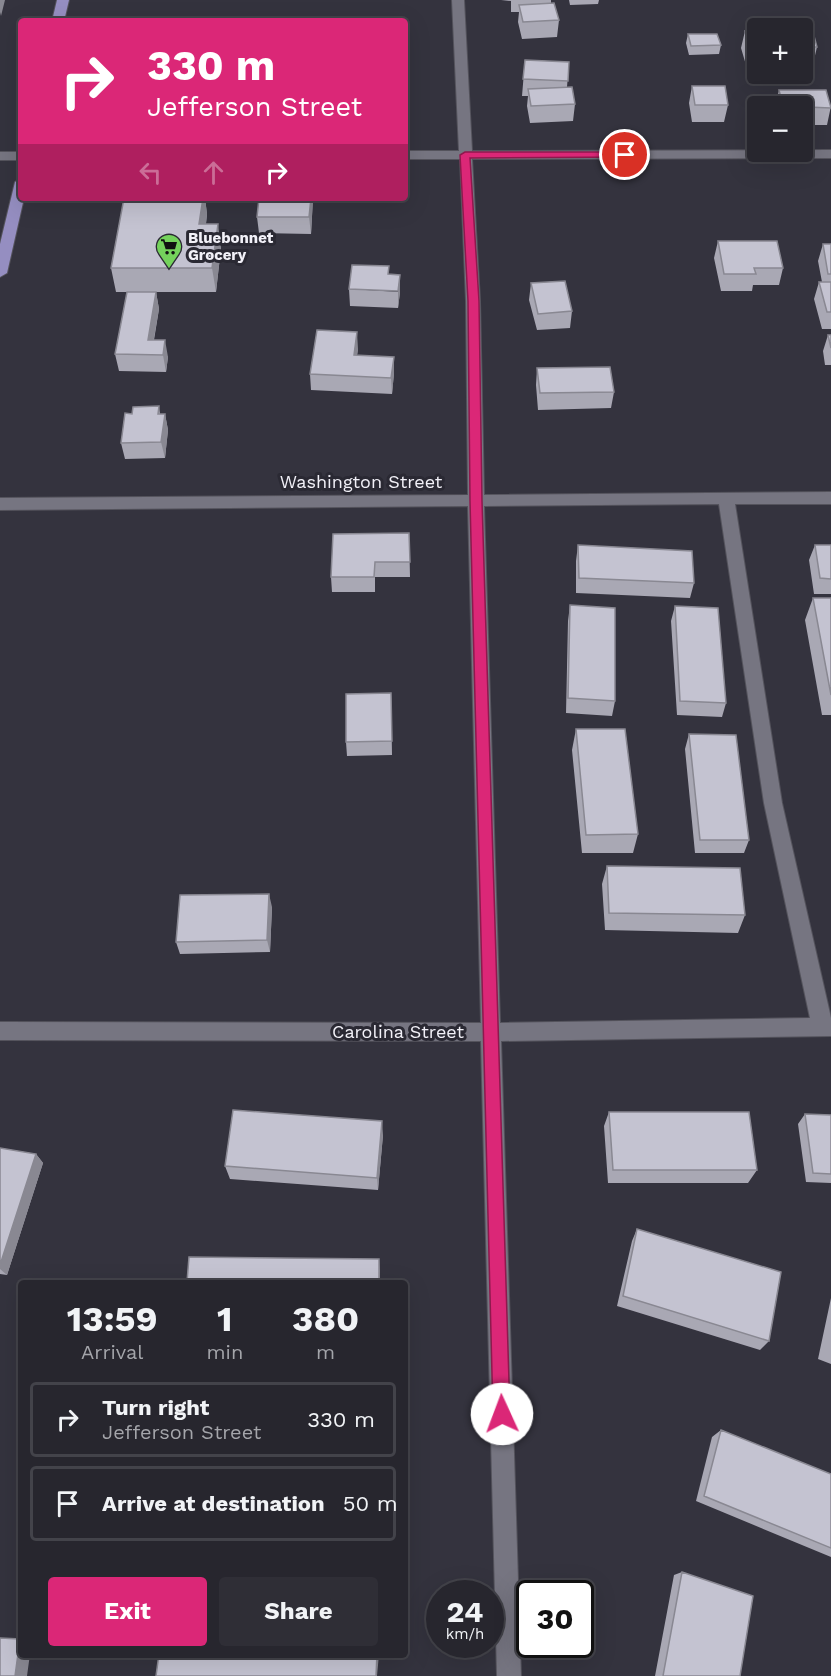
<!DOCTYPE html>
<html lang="en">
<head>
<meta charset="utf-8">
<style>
  body { margin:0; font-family:"Work Sans",sans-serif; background:#2f2e36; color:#f1f3f6; height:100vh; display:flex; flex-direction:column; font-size:22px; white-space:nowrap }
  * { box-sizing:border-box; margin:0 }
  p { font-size:20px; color:#a4a5aa }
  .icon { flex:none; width:33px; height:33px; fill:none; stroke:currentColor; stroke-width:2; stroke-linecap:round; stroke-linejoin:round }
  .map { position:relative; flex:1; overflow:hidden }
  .details { position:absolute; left:18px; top:1280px; width:390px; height:378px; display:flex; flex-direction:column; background:#27262e; border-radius:6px; box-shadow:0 6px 24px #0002,0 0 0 2px #43434a }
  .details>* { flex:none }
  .hud { position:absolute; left:18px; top:18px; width:390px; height:183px; border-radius:6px; box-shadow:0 6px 24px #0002,0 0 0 2px #43434a; background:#db2777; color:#fff; overflow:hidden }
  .tools { position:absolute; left:747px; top:18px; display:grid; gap:12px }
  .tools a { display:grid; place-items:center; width:66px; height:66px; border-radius:6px; background:#27262e; box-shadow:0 6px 24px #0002,0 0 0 2px #43434a; font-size:30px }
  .speed { position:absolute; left:426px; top:1580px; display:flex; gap:12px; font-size:30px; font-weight:700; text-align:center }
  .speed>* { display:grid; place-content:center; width:78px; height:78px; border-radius:50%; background:#27262e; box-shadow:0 6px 24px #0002,0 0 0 2px #43434a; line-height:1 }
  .speed small { font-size:15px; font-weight:400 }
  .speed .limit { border:3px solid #111; border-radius:9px; background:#fff; color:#111 }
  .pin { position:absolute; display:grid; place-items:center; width:51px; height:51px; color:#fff; margin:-26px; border:3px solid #fff; border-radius:50%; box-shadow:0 2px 6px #0007 }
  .me { position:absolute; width:66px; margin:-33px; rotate:358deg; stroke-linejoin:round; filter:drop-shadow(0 0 4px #0008) }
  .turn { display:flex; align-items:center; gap:21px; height:126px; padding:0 30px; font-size:27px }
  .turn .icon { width:78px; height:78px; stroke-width:2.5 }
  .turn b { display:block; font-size:42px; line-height:51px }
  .lanes { display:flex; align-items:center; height:57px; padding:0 30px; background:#0003; justify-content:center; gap:30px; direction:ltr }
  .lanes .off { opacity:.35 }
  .eta { display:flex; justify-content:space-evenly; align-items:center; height:102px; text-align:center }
  .eta b { font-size:36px; font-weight:700; line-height:42px }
  .primary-button { display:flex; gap:12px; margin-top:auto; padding:12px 30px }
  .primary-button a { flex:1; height:69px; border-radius:6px; background:#db2777; color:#fff; font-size:24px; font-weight:700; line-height:69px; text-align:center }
  .primary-button a+a { background:#2f2e36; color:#f1f3f6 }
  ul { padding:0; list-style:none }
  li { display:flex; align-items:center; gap:18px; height:75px; margin:0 12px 9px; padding:0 18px; border:3px solid #43434a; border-radius:6px }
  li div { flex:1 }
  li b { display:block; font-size:22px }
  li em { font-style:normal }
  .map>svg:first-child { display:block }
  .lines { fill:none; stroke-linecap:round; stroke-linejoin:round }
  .minor-casing { stroke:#54535c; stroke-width:2 }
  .major-casing { stroke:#54535c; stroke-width:2 }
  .minor { fill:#767581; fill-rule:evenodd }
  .major { fill:#958ec1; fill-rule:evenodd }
  .wall { fill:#a9a8b4 }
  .shaded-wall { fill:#898892 }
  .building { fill:#c4c3d1; stroke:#898892; stroke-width:1.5 }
  .route { fill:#db2777; stroke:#8e194d; stroke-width:1.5 }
  .labels { text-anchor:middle; stroke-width:6; stroke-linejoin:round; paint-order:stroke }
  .far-poi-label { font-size:15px; font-weight:bold; fill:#f2f1f8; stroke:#2a2933; text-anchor:start }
  .street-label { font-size:18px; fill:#f2f1f8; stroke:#2a2933 }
</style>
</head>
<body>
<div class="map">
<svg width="831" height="1676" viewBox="0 0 831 1676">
  <rect width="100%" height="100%" fill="#34333e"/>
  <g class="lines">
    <defs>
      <path id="minor" d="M452,0H464L472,151L831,150V158L472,159L480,301L484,495L831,492V504H735L782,803L831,1018V1036L501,1041L521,1676H497L481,1041L0,1040V1022L481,1023L468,506L0,510V498L468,495L466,301L460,159H405V151H459ZM719,504L764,803L810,1018L500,1023L484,506Z
        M0,152H21V160H0Z"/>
      <path id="major" d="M57,0H69L64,21H52Z
        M21,178V198H24L7,273L0,277V244L15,182Z"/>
    </defs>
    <use href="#minor" class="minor-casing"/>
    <use href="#major" class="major-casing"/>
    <use href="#minor" class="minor"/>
    <use href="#major" class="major"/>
  </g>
  <path class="wall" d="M501,0H551V3L559,20L557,37L522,39L518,22L519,12H511V1Z
    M569,0H599L598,4L570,5Z
    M764,25H811L817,47L813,64H802V28H764Z
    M745,31H758V65H746L741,48Z
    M688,34L721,45L719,54L689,55L686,43Z
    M525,60L569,62L567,87L575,104L573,121L530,123L527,106L528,96H522Z
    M692,86L728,105L724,122H692L689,103Z
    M779,90L831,106L827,125H802V106H775Z
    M124,198H205L207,214L206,224L221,248L216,292H116L111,268Z
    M313,198L311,234L259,233L257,217Z
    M718,241L783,268L779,285H753L752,291H721L714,258Z
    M823,244H831V329H822L814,299L819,282H822L818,261Z
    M531,283L572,311L570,328L537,330L529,300Z
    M349,289L400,292L398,308L350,306Z
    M156,292L159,309L154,340L168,357L166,372L119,371L115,354Z
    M828,335H831V365H825L823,351Z
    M358,349L357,355L394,373L392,394L311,390L310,374Z
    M537,368L614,392L611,408L538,410L536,385Z
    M159,406L160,414H165L168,430L165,458L125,459L121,443L132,414Z
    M409,533L410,577H375V592H332L331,577Z
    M578,545L694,583L690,598L576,593V561Z
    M815,545H831V594H814L809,560Z
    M813,598H831V715H822L805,620Z
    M570,605L615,701L612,716L566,713L568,621Z
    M675,606L726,703L722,717L677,715L671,621Z
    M391,693L392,755L347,756L346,742Z
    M576,729L638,834L633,853H582L572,750Z
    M689,734L749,840L744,853H695L685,749Z
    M607,866L745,915L738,933L605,930L602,884Z
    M272,907L270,952L180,954L176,942Z
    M609,1112L757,1170L748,1183H608L604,1126Z
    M805,1114L831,1115V1183L806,1182L798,1124Z
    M383,1135L378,1190L230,1179L225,1166Z
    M0,1148L36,1154L43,1163L7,1275L0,1274Z
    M637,1229L769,1341L760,1350L617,1306L632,1241Z
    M831,1298V1364L818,1359Z
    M721,1430L831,1474V1557L696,1501L712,1437Z
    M682,1572L740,1676H655L674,1575Z"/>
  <path class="shaded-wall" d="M0,0H5L1,16L0,12Z
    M203,198H205L207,214L203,248L199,224Z
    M311,198H313V199L311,234L309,217Z
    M218,224L221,248L216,292L212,268Z
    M400,275V292L398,308V291Z
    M156,292L159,309L151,355L148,340Z
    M357,332L358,349L355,371L354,355Z
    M165,340L168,357L166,372L163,355Z
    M394,357V373L392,394L391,378Z
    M165,414L168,430L165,458L161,442Z
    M269,894L272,907L270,952L267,940Z
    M382,1121L383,1135L378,1190L377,1178Z
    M36,1154L43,1163L7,1275L0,1269V1265Z
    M379,1259L380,1270V1282H379Z
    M20,1639L21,1654H30L27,1676H15Z
    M377,1654H379L377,1676H376Z"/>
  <path class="building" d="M554,3L559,20L523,22L519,5Z
    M764,25H811L817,47H802V28H765Z
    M758,30V48H749L745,31Z
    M688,34H717L721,45L691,46Z
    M525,60L569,62L568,81L523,79Z
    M692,86H725L728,105H695Z
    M572,87L575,104L531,106L528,89Z
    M779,90H826L831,108L783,106Z
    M124,198H203L199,224H218L212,268H111Z
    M259,198H311L309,217H257Z
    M718,241H777L783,268H754L756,274H724Z
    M823,244H831V274H828Z
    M352,265L389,266L388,274L400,275L398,291L349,289Z
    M565,281L572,311L538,314L531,283Z
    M819,282H831V312H827Z
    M127,292H156L148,340H165L163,355L115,354Z
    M317,330L357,332L354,355L394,357L391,378L310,374Z
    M828,335H831V348Z
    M610,367L614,392L540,393L537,368Z
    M159,406L158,414H165L161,442L121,443L125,413L132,414L133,407Z
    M409,533L410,562H375L374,577H331L333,534Z
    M578,545L692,551L694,583L579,578Z
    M815,545H831V579L820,578Z
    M813,598H831V695Z
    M570,605L615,608V701L568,698Z
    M675,606L718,608L726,703L680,701Z
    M391,693L392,741L346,742V694Z
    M576,729H625L638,834L586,835Z
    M689,734L736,735L749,840H700Z
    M607,866L740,868L745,915L609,913Z
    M269,894L267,940L176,942L180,895Z
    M233,1110L382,1121L377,1178L225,1166Z
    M609,1112H749L757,1170H613Z
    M805,1114L831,1115V1174L813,1173Z
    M0,1148L36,1154L0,1265Z
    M637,1229L781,1272L769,1341L623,1296Z
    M189,1257L379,1259V1282H187Z
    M721,1430L831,1474V1548L704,1496Z
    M682,1572L753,1596L740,1676H663Z
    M0,1638L20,1639L15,1676H0Z
    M159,1654H377L376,1676H156Z"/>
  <path class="route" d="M625,152L628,153V157L470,158L479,301L482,501L510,1414L508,1420L502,1422L496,1420L493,1414L470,501L468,301L460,155L465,152Z"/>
  <defs>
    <symbol id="supermarket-pin" viewBox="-11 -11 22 30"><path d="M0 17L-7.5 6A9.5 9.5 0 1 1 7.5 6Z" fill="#74d25c" stroke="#2a2933"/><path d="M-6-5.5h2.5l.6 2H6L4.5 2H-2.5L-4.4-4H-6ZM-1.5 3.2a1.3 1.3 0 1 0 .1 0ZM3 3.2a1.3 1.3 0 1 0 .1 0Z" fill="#111"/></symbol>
  </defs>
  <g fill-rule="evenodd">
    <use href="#supermarket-pin" x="154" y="232" width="30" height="40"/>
  </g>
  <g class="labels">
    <g class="far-poi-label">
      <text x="188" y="243">Bluebonnet<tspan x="188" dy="17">Grocery</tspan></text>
    </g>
    <g class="street-label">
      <text x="361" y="488">Washington Street</text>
      <text x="398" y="1038">Carolina Street</text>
    </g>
  </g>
</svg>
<div class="tools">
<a>+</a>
<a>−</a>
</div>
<div class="speed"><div>24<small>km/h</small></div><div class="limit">30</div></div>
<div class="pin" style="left:625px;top:155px;background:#d93025"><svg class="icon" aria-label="arrive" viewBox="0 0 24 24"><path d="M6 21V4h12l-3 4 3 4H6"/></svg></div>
<svg class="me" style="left:502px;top:1414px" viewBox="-20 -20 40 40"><circle r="19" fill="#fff"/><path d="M0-13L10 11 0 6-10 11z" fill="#db2777"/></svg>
<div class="hud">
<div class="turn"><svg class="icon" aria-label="right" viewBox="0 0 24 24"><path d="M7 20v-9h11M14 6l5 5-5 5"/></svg><div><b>330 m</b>Jefferson Street</div></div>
<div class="lanes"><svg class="icon off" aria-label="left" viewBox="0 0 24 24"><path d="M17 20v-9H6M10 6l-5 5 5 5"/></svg><svg class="icon off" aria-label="ahead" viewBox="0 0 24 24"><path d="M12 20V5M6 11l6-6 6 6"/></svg><svg class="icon" aria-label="right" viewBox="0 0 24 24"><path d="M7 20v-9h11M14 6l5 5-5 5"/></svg></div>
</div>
<section class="details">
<div class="eta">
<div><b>13:59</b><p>Arrival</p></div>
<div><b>1</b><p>min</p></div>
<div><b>380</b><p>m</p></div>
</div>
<ul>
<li><svg class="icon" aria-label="right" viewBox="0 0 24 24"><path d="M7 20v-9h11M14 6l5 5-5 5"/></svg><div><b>Turn right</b><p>Jefferson Street</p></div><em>330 m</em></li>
<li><svg class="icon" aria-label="arrive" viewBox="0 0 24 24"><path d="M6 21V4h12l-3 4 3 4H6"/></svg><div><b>Arrive at destination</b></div><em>50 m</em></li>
</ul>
<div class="primary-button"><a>Exit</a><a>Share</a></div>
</section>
</div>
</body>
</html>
